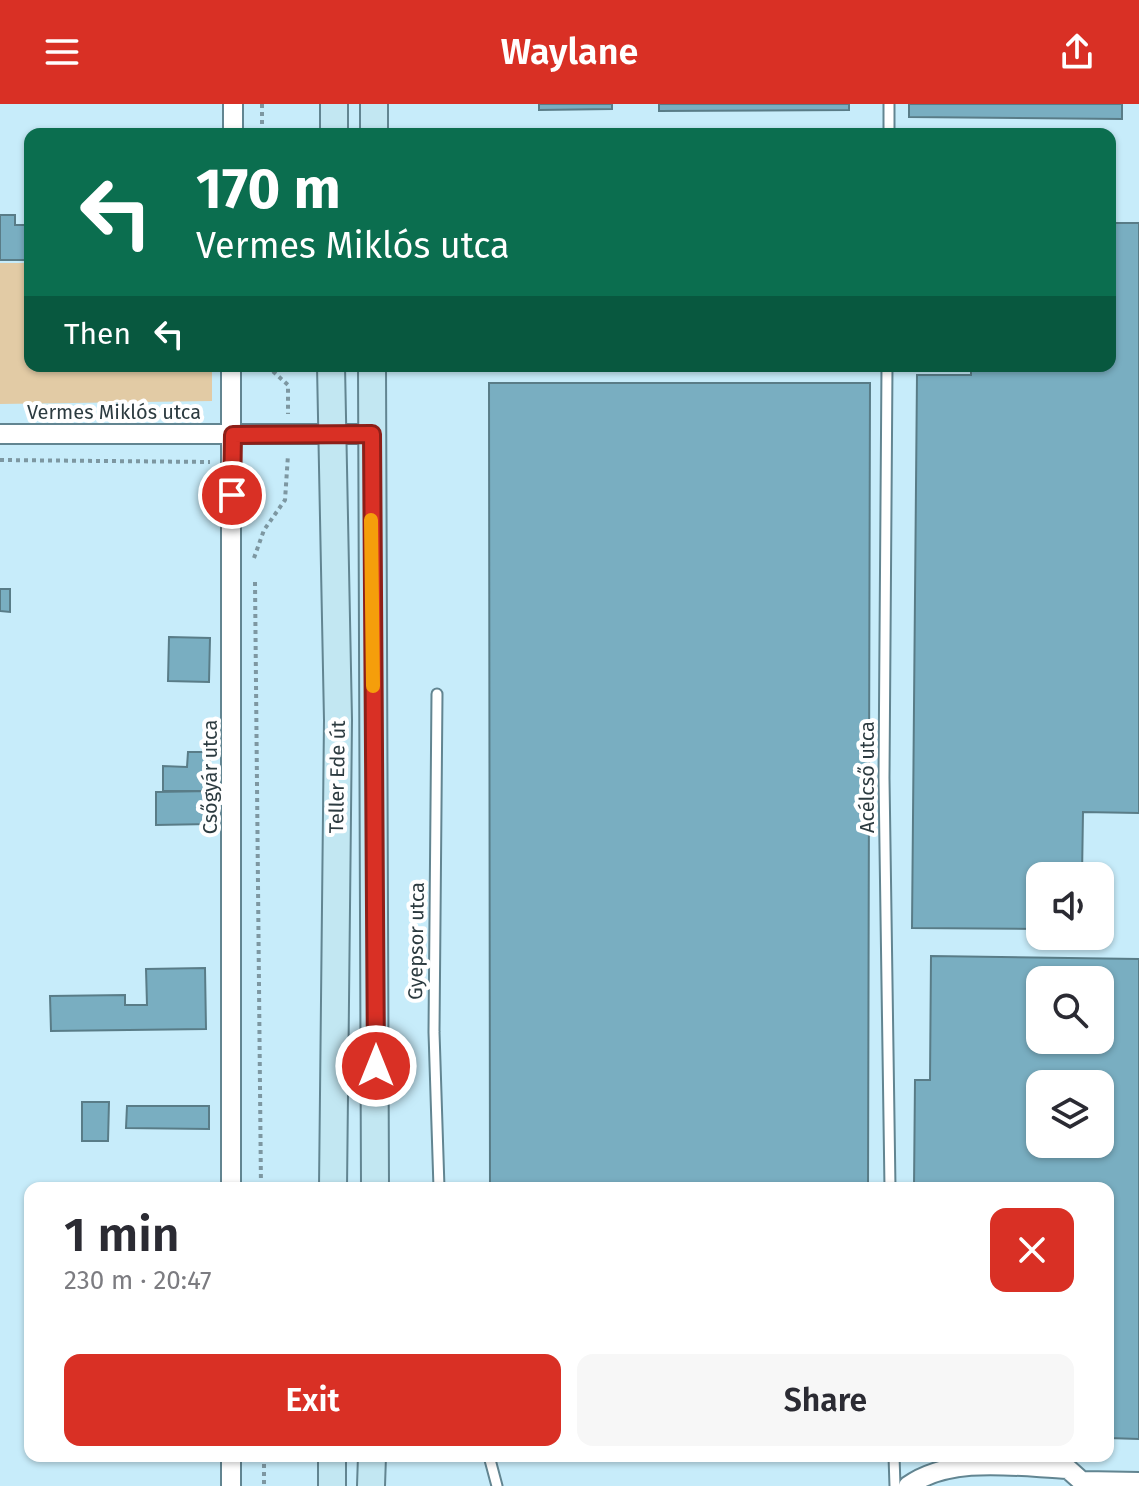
<!DOCTYPE html>
<html lang="en">
<head>
<meta charset="utf-8">
<style>
  body { margin:0; font-family:"Fira Sans",sans-serif; background:#f7f7f7; color:#2b2b33; height:100vh; display:flex; flex-direction:column; font-size:30px; white-space:nowrap }
  * { box-sizing:border-box; margin:0 }
  p { font-size:26px; color:#7c7c81 }
  .icon { flex:none; width:44px; height:44px; fill:none; stroke:currentColor; stroke-width:2; stroke-linecap:round; stroke-linejoin:round }
  .map { position:relative; flex:1; overflow:hidden }
  .details { position:absolute; left:24px; top:1078px; width:1090px; height:280px; display:flex; flex-direction:column; background:#fff; border-radius:16px; box-shadow:0 2px 6px #0004 }
  .details>* { flex:none }
  .hud { position:absolute; left:24px; top:24px; width:1092px; height:244px; border-radius:16px; box-shadow:0 2px 6px #0004; background:#0b6e4f; color:#fff; overflow:hidden }
  .controls { position:absolute; left:1026px; top:758px; display:grid; gap:16px }
  .controls a { display:grid; place-items:center; width:88px; height:88px; border-radius:16px; background:#fff; box-shadow:0 2px 6px #0004; font-size:40px }
  .pin { position:absolute; display:grid; place-items:center; width:68px; height:68px; color:#fff; margin:-34px; border:4px solid #fff; border-radius:50%; box-shadow:0 2px 8px #0007 }
  .me { position:absolute; width:88px; margin:-44px; rotate:0deg; stroke-linejoin:round; filter:drop-shadow(0 0 6px #0008) }
  .turn { display:flex; align-items:center; gap:28px; height:168px; padding:0 40px; font-size:36px }
  .turn .icon { width:104px; height:104px; stroke-width:2.5 }
  .turn b { display:block; font-size:56px; line-height:68px }
  .then { display:flex; align-items:center; height:76px; padding:0 40px; background:#0003; gap:16px; font-size:30px }
  .round { display:grid; place-items:center; flex:none; width:84px; height:84px; border-radius:16px; background:#f7f7f7 }
  .headline { display:flex; align-items:center; justify-content:space-between; height:136px; padding:0 40px }
  h1 { font-size:48px; font-weight:600; line-height:60px }
  .button { display:flex; gap:16px; margin-top:auto; padding:16px 40px }
  .button a { flex:1; height:92px; border-radius:16px; background:#d93025; color:#fff; font-size:32px; font-weight:600; line-height:92px; text-align:center }
  .button a+a { background:#f7f7f7; color:#2b2b33 }
  header { display:flex; justify-content:space-between; align-items:center; height:104px; padding:0 40px; background:#d93025; color:#fff; font-size:36px; font-weight:600 }
  .map>svg:first-child { display:block }
  .green { fill:#e2cba5 }
  .building { fill:#79aec1; stroke:#597c87; stroke-width:2; fill-rule:evenodd }
  .lines { fill:none; stroke-linecap:round; stroke-linejoin:round }
  .lane-casing { stroke:#628591; stroke-width:13 }
  .street-casing { stroke:#628591; stroke-width:22 }
  .secondary-casing { stroke:#628591; stroke-width:30 }
  .path { stroke:#7d97a1; stroke-width:4; stroke-dasharray:4 4; stroke-linecap:butt }
  .lane { stroke:#fff; stroke-width:9 }
  .street { stroke:#fff; stroke-width:18 }
  .secondary { stroke:#c2e7f2; stroke-width:26 }
  .route-casing { stroke:#8d1f18; stroke-width:20 }
  .route { stroke:#d93025; stroke-width:14 }
  .slow { stroke:#f59e0b; stroke-width:14 }
  .labels { text-anchor:middle; stroke-width:8; stroke-linejoin:round; paint-order:stroke }
  .street-label { font-size:20px; fill:#2c3b40; stroke:#fff }
</style>
</head>
<body>
<header><svg class="icon" aria-label="menu" viewBox="0 0 24 24"><path d="M4 6h16M4 12h16M4 18h16"/></svg>Waylane<svg class="icon" aria-label="share" viewBox="0 0 24 24"><path d="M12 15V3M7 8l5-5 5 5M5 13v7h14v-7"/></svg></header>
<div class="map">
<svg width="1139" height="1382" viewBox="0 0 1139 1382">
  <rect width="100%" height="100%" fill="#c7ecfa"/>
  <path class="green" d="M0,159H30V262H212V297L0,300Z"/>
  <path class="building" d="M539,0H612V5L539,6Z
    M659,0H849V6L659,7Z
    M909,0H1122V15L909,13Z
    M0,111H15V121H30V156H0Z
    M1110,119H1139V709L1083,708L1082,772H1040V825L912,824L917,271H971V262H1110Z
    M489,279H870L868,1084H490Z
    M0,485H10V508L0,507Z
    M169,533L210,534L209,578L168,577Z
    M188,648H210V687H163V662L187,663Z
    M210,687V720L156,721V688Z
    M931,852L1139,855V1335L1108,1334V1084H914L915,976H930ZM1040,876H1100V936H1040ZM1040,980H1100V1040H1040Z
    M205,864L206,925L51,927L50,892L125,891V901H147L146,865Z
    M82,998H109L108,1037H82Z
    M127,1002H209V1025L126,1024Z"/>
  <g class="lines">
    <defs>
      <path id="lane" d="M889,30V0
        M887,262L884,674L890,1084
        M437,590L434,928L439,1084
        M489,1352L497,1382
        M894,1352L895,1382"/>
      <path id="street" d="M233,30V0
        M0,330H372
        M231,1084V262
        M1084,1377L1139,1378
        M231,1382V1352
        M908,1382C951,1351 1018,1363 1068,1365L1087,1382"/>
      <path id="secondary" d="M334,30V0
        M374,30V0
        M331,262L338,616L333,1084
        M372,262L375,1084
        M332,1382V1352
        M371,1382L372,1352"/>
    </defs>
    <use href="#lane" class="lane-casing"/>
    <use href="#street" class="street-casing"/>
    <use href="#secondary" class="secondary-casing"/>
    <path class="path" d="M262,0V30
      M267,262L288,281V310
      M0,356L210,358
      M254,454L264,426L285,396L288,351
      M255,478L261,1084
      M264,1352V1382"/>
    <use href="#lane" class="lane"/>
    <use href="#street" class="street"/>
    <use href="#secondary" class="secondary"/>
  </g>
  <g class="lines">
    <defs>
      <path id="route" d="M232,391L233,331L372,330L376,962"/>
    </defs>
    <use href="#route" class="route-casing"/>
    <use href="#route" class="route"/>
    <path class="slow" d="M371,416L373,582"/>
  </g>
  <g class="labels">
    <g class="street-label">
      <text x="114" y="315">Vermes Miklós utca</text>
      <text transform="translate(210 673) rotate(-90)" y="7">Csőgyár utca</text>
      <text transform="translate(337 673) rotate(-89)" y="7">Teller Ede út</text>
      <text transform="translate(867 673) rotate(-90)" y="7">Acélcső utca</text>
      <text transform="translate(416 837) rotate(-89)" y="7">Gyepsor utca</text>
    </g>
  </g>
</svg>
<div class="controls">
<a><svg class="icon" aria-label="sound" viewBox="0 0 24 24"><path d="M4 9h4l5-4v14l-5-4H4zM17 9q2 3 0 6"/></svg></a>
<a><svg class="icon" aria-label="search" viewBox="0 0 24 24"><circle cx="10" cy="10" r="6"/><path d="M15 15l6 6"/></svg></a>
<a><svg class="icon" aria-label="layers" viewBox="0 0 24 24"><path d="M12 4l9 5-9 5-9-5zM3 14l9 5 9-5"/></svg></a>
</div>
<div class="pin" style="left:232px;top:391px;background:#d93025"><svg class="icon" aria-label="arrive" viewBox="0 0 24 24"><path d="M6 21V4h12l-3 4 3 4H6"/></svg></div>
<svg class="me" style="left:376px;top:962px" viewBox="-20 -20 40 40"><circle r="17" fill="#d93025" stroke="#fff" stroke-width="3"/><path d="M0-11L8 9 0 5-8 9z" fill="#fff"/></svg>
<div class="hud">
<div class="turn"><svg class="icon" aria-label="left" viewBox="0 0 24 24"><path d="M17 20v-9H6M10 6l-5 5 5 5"/></svg><div><b>170 m</b>Vermes Miklós utca</div></div>
<div class="then">Then<svg class="icon" aria-label="left" viewBox="0 0 24 24"><path d="M17 20v-9H6M10 6l-5 5 5 5"/></svg></div>
</div>
<section class="details">
<div class="headline"><div><h1>1 min</h1><p>230 m · 20:47</p></div><a class="round" style="background:#d93025;color:#fff"><svg class="icon" aria-label="close" viewBox="0 0 24 24"><path d="M6 6l12 12M18 6L6 18"/></svg></a></div>
<div class="button"><a>Exit</a><a>Share</a></div>
</section>
</div>
</body>
</html>
